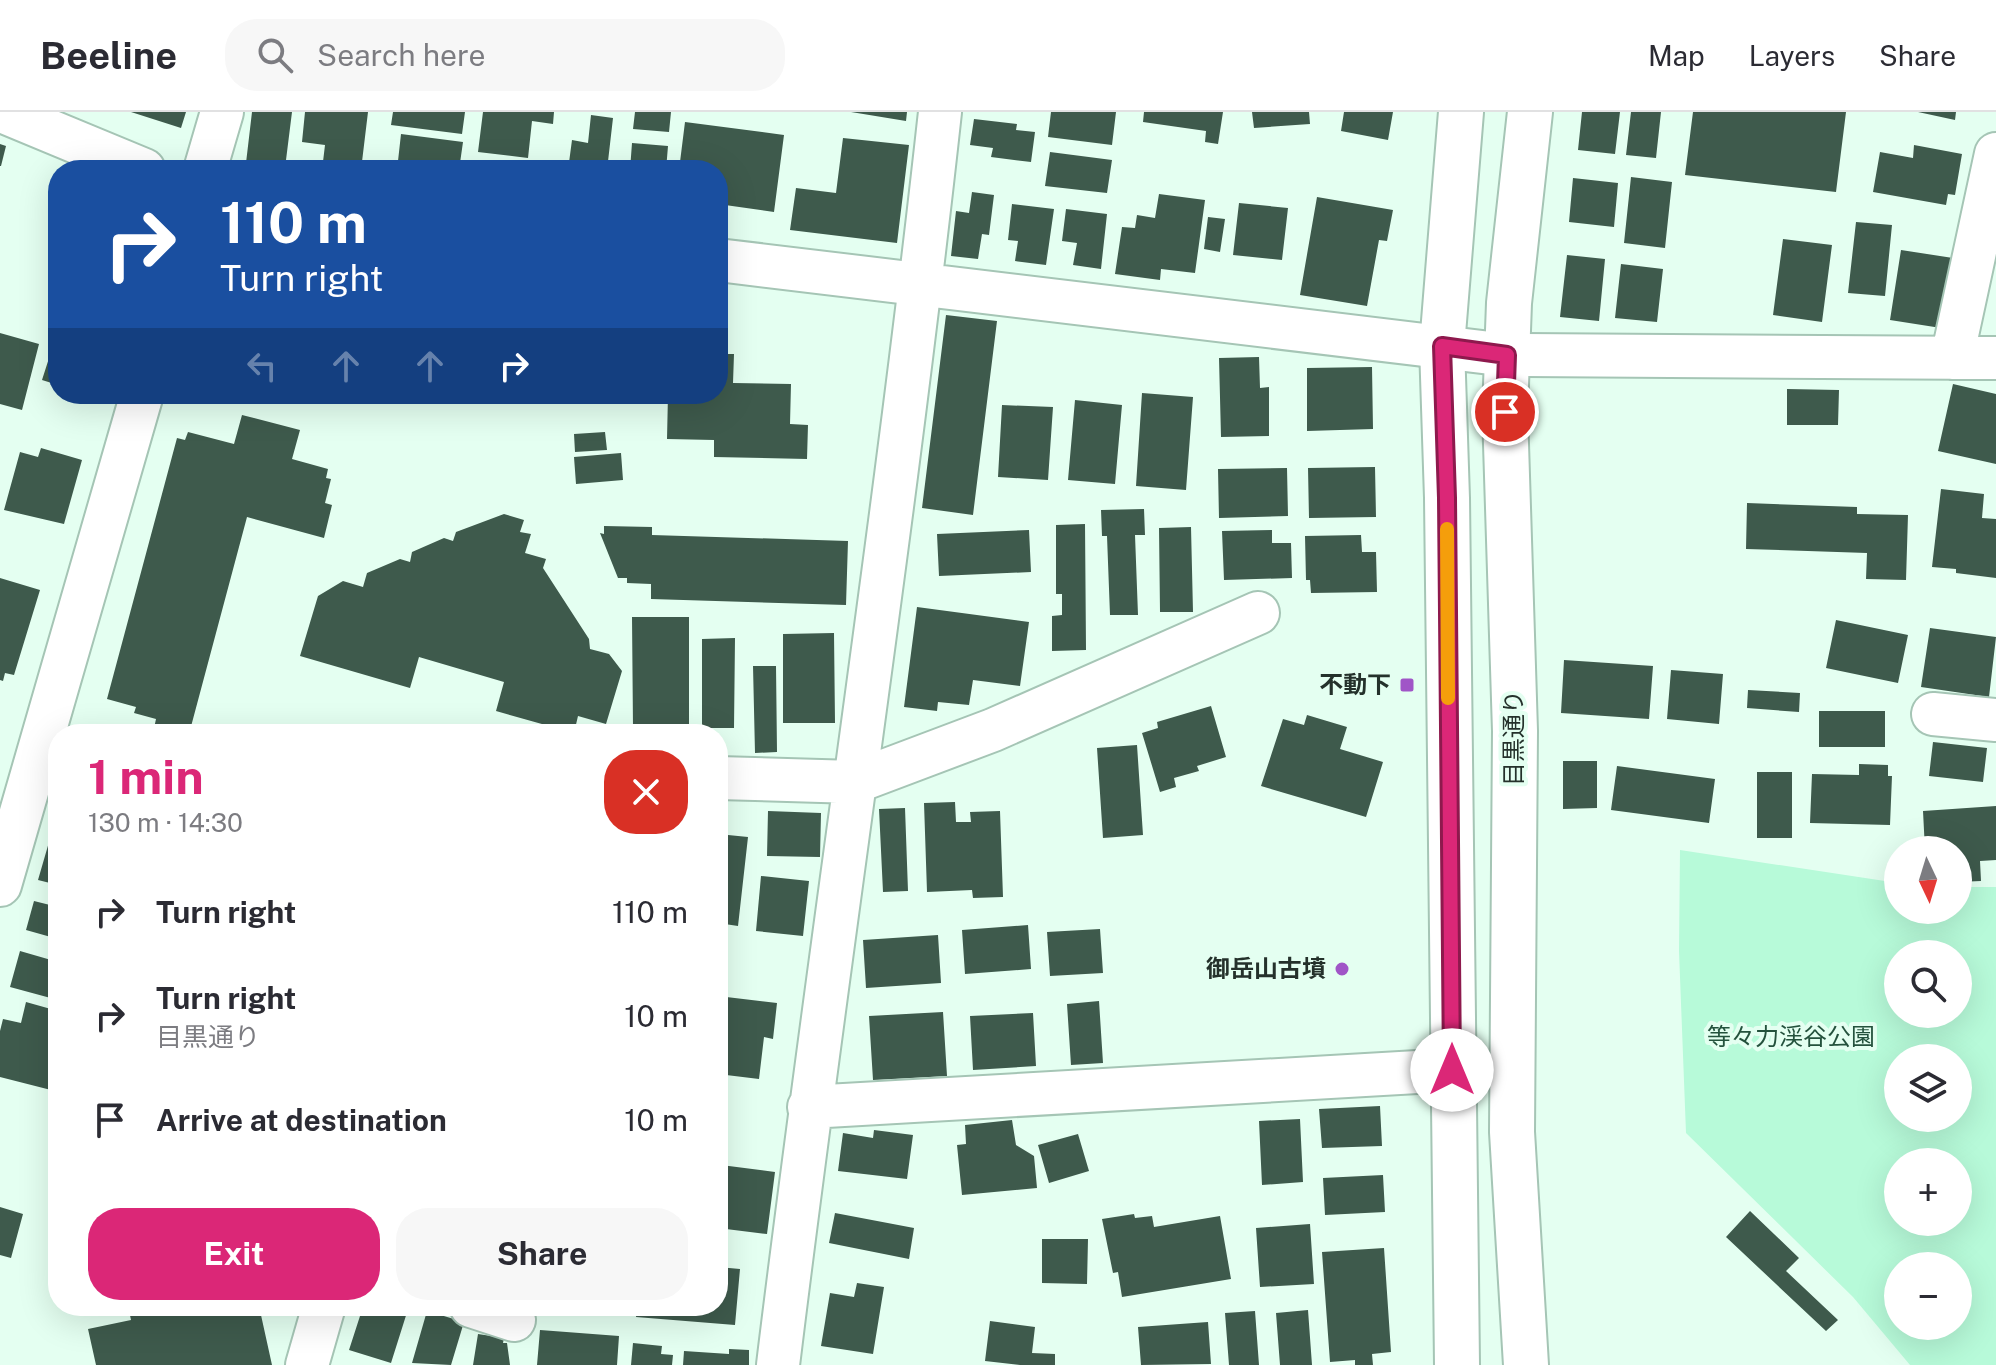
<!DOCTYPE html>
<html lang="en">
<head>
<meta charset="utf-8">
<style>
  body { margin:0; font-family:"Public Sans","Noto Sans JP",sans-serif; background:#f7f7f7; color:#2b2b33; height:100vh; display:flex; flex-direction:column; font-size:30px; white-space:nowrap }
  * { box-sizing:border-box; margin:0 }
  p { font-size:26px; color:#7c7c81 }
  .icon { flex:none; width:44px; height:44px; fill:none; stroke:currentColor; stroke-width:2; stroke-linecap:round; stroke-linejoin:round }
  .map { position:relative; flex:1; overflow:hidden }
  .side { position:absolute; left:48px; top:612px; width:680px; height:592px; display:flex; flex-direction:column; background:#fff; border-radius:32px; box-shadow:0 8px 32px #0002 }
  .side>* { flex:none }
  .banner { position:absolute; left:48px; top:48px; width:680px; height:244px; border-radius:32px; box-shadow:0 8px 32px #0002; background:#1a4fa0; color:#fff; overflow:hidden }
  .needle { width:52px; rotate:176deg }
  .buttons { position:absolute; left:1884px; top:724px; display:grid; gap:16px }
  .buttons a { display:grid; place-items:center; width:88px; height:88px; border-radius:50%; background:#fff; box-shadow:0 8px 32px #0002; font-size:40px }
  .pin { position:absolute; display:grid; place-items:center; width:68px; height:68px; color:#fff; margin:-34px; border:4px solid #fff; border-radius:50%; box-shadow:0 2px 8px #0007 }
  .me { position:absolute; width:88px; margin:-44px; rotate:0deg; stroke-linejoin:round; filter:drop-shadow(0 0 6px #0008) }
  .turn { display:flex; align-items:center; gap:28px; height:168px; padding:0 40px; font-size:36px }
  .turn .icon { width:104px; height:104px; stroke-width:2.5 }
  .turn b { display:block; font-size:56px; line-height:68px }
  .lanes { display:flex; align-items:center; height:76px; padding:0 40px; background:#0003; justify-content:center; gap:40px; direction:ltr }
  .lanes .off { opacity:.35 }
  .round { display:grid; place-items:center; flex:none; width:84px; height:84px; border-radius:32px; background:#f7f7f7 }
  .head { display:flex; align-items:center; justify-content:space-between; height:136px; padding:0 40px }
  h1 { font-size:48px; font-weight:700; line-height:60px; color:#db2777 }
  .cta { display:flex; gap:16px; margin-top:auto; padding:16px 40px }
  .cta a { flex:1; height:92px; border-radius:32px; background:#db2777; color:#fff; font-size:32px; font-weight:700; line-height:92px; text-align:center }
  .cta a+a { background:#f7f7f7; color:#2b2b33 }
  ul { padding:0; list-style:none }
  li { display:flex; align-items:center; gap:24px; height:104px; padding:0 40px }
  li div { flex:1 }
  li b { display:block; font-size:30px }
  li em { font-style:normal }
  header { display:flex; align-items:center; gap:48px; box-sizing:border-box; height:112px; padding:0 40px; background:#fff; border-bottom:2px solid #e1e1e2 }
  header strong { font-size:38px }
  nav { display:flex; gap:44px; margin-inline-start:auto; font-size:28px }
  .search { width:560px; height:72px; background:#f7f7f7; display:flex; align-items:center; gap:20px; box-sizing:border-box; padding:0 28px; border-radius:32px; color:#7c7c81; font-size:30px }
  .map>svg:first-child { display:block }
  .green { fill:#b7fad9; fill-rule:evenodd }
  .building { fill:#3e5a4c }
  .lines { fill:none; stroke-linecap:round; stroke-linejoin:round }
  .minor-casing { stroke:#a5c5b5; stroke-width:46 }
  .major-casing { stroke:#a5c5b5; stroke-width:48 }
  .minor { stroke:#fff; stroke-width:42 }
  .major { stroke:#fff; stroke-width:44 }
  .route-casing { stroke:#8e194d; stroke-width:20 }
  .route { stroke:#db2777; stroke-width:14 }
  .slow { stroke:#f59e0b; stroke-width:14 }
  .poi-dot { fill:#a055c7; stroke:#e4fff1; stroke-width:3 }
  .labels { text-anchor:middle; stroke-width:8; stroke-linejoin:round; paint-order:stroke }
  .poi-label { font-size:24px; font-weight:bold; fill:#24312b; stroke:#e4fff1; text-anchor:end }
  .street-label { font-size:24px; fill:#24312b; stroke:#e4fff1 }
  .park-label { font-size:24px; fill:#24523d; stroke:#e4fff1 }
</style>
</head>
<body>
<header>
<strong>Beeline</strong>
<div class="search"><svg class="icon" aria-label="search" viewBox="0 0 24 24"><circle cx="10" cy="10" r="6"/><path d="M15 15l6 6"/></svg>Search here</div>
<nav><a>Map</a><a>Layers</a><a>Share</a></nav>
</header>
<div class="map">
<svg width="1996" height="1253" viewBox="0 0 1996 1253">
  <rect width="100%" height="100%" fill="#e4fff1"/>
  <path class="green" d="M1680,738L1898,771V798H1958V775H1996V1253H1910L1853,1185L1686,1021L1679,839ZM1898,842H1958V902H1898ZM1898,946H1958V1006H1898ZM1898,1050H1958V1110H1898ZM1898,1154H1958V1214H1898Z"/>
  <path class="building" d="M131,0H186L181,16Z
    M252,0H292L285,56L246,51Z
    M305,0H368L361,58H322L325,33L302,30Z
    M393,0H465L462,22L391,13Z
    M483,0H554L553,12L532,9L528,46L478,40Z
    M635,0H671L669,20L633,17Z
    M851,0H907L906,9Z
    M1051,0H1116L1112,33L1048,25Z
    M1144,0H1223L1218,32L1205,30L1206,19L1143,10Z
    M1252,0H1309L1310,12L1254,16Z
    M1344,0H1393L1388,28L1341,19Z
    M1582,0H1620L1615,42L1578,38Z
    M1631,0H1661L1656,46L1626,43Z
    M1693,0H1846L1836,80L1685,63Z
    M1918,0H1956L1955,8Z
    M591,3L613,6L607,58H568L572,28L588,31Z
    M974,7L1017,12L1016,18L1035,20L1031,50L991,45L993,36L970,33Z
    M685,10L784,23L774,100L718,92V58H679Z
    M401,22L463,30L459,58H397Z
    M843,26L909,33L897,131L790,118L796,76L836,81Z
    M632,31L668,34L666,58H630Z
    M0,32L6,34L1,54H0Z
    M1914,33L1962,42L1955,83L1948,82L1946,93L1873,80L1880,40L1913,46Z
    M1050,40L1112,48L1107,81L1045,74Z
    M471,50L525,56V58H470Z
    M1631,65L1672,70L1665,136L1624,131Z
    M1573,66L1618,71L1614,115L1569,110Z
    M972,80L994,83L989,123L982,122L978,147L951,144L956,99L969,101Z
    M1159,82L1205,88L1195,161L1161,157L1160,168L1115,162L1122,115L1135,116L1137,103L1155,106Z
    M1317,85L1393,98L1387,129L1379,128L1367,194L1300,183Z
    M1239,91L1288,96L1282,148L1233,143Z
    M1012,92L1054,97L1046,153L1015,149L1018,129L1008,128Z
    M1066,97L1107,102L1101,157L1073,153L1077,131L1062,129Z
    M1208,105L1225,107L1220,140L1204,137Z
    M1856,110L1892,113L1885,184L1848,181Z
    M1783,127L1832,133L1822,210L1773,203Z
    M1901,138L1953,146L1941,216L1890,208Z
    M1567,143L1605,147L1599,209L1560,205Z
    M1621,152L1663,157L1657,210L1615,206Z
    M946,203L997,209L973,403L922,396Z
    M58,218V273L42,268Z
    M0,221L39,232L22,298L0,292Z
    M718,242H734L733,271L791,272L790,312L808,313L807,347L714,345V328L667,327L668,282H718Z
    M1259,245L1260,276L1269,275V324L1221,325L1219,246Z
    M1372,255L1373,317L1307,319V256Z
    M1953,272L1996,282V352L1938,339Z
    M1787,277L1839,278L1838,313H1787Z
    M1142,281L1193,285L1186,378L1136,374Z
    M1075,288L1122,293L1115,372L1068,368Z
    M1002,293L1053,295L1048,368L998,365Z
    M242,303L300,318L292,347L328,357L326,366L331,367L325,391L332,393L324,426L247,405L189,622L153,621L156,607L134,601L136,595L107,587L177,326L185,328L188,320L234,332Z
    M605,320L607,338L575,340L574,322Z
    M41,336L82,348L64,412L4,398L20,340L38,345Z
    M621,341L623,368L576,372L574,345Z
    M1375,355L1376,405L1309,406L1308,356Z
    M1287,356L1288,404L1219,406L1218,357Z
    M1941,377L1984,382L1982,406L1996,407V466L1956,461V457L1932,455Z
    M1747,391L1857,395V402L1908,403L1906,468L1866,467L1867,441L1746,437Z
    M1144,397L1145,423H1135L1138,503H1110L1107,424H1102L1101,398Z
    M504,402L524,408L520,420L531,422L525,441L546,447L543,456L589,527L590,537L609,542L622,559L606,612L578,604L574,621L496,599L504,570L419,545L410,576L300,544L318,484L343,469L363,475L367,461L400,447L410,450L412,440L444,426L453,429L456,420Z
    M1085,412L1086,538L1052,539V504L1062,503V482H1056V413Z
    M604,414L652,415V423L848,429L846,493L651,487V472L627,471V466H618L600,421L604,422Z
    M1191,415L1193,500H1160L1159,416Z
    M1029,418L1031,460L939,464L937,422Z
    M1272,418V431H1291L1292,466L1224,468L1222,419Z
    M1361,423L1362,440H1376L1377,480L1311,481L1310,468H1306L1305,424Z
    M0,466L40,478L14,563L5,561L3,569L0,568Z
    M917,495L1029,510L1020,574L973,568L969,593L938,590L937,599L904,595Z
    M632,505H689V615L633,616Z
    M1836,508L1908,523L1898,571L1826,556Z
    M1930,516L1996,525L1989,585L1921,575Z
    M834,521L835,611H783V522Z
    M735,526L734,616H702V527Z
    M1564,548L1653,554L1649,607L1561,601Z
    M753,554H776L777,640L755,641Z
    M1671,558L1723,562L1719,612L1667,607Z
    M1748,578L1800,581L1799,600L1747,596Z
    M1211,594L1226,645L1197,654L1199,659L1174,666L1176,675L1160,680L1142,621L1158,616L1157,610Z
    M1819,599H1885V635H1819Z
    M1307,603L1347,615L1340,637L1383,650L1366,705L1261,674L1283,607L1304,613Z
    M1933,630L1987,636L1983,670L1929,664Z
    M1137,633L1143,723L1103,726L1097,636Z
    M1563,649H1597V696L1563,697Z
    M1859,652L1888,653V664H1892L1890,713L1810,711L1812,662L1859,663Z
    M1617,654L1715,667L1709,711L1611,698Z
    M1757,660H1792V726H1757Z
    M955,690L956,710H971L970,700L1000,699L1003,785L973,786L972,778L927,780L924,691Z
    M1996,694V748L1980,749L1981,769L1958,770V738H1925L1923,699Z
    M905,696L908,779L883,780L879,697Z
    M768,699L821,701L820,745L767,744Z
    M56,706H58V773L38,768Z
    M718,722L748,725L738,814L718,811Z
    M761,764L809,769L803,824L756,819Z
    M34,789L58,795V827L26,818Z
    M1028,813L1031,857L965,862L962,818Z
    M1100,817L1103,861L1050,864L1047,820Z
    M938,823L941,871L866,876L863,828Z
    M20,839L58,850V888L10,875Z
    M718,884L777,891L773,927L764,925L759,967L718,962Z
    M1099,889L1103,951L1071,953L1067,892Z
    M26,890L58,899V954L51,978L0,965V919L3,907L21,911Z
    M943,900L947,964L873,968L869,904Z
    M1033,901L1036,954L973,958L970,904Z
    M1380,994L1382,1034L1322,1036L1319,997Z
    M1300,1007L1303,1070L1262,1073L1259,1009Z
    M1012,1008L1016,1033L1034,1044L1037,1076L962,1083L957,1033L966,1032L965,1013Z
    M874,1018L913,1023L907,1067L838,1059L843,1021L873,1026Z
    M1078,1022L1089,1059L1049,1071L1038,1033Z
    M721,1053L775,1060L767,1122L718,1116Z
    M1383,1063L1385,1100L1325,1103L1323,1066Z
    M0,1095L23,1102L11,1146L0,1143Z
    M1750,1099L1799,1146L1786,1159L1838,1208L1826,1219L1726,1125Z
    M835,1101L914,1116L909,1147L829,1131Z
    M1134,1102L1135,1106L1152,1104L1154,1115L1220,1104L1231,1167L1122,1185L1118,1160L1113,1161L1102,1107Z
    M1310,1112L1314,1172L1260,1175L1256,1116Z
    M1042,1127H1088L1087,1172L1042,1171Z
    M1384,1136L1391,1240L1372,1242L1373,1253H1355V1248L1330,1250L1322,1140Z
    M718,1155L740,1157L735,1213L636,1205L637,1194H718Z
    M857,1171L884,1175L873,1242L821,1234L830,1181L854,1185Z
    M128,1194H259L272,1253H96L88,1217L131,1208Z
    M348,1194H409L391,1251L349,1238L360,1204L346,1200Z
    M1308,1198L1312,1253H1280L1276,1201Z
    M427,1199L464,1210L451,1253L412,1251Z
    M1255,1199L1259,1253H1229L1225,1201Z
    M990,1209L1035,1215L1032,1241L1055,1242V1253H1020L985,1249Z
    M1208,1210L1211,1252L1141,1253L1138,1215Z
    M540,1218L619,1224L617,1253H537Z
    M478,1222L504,1226L503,1231H507L510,1253H473Z
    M633,1231L662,1234L661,1242L673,1243L672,1253H631Z
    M729,1237L749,1238V1253H683L684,1239L729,1242Z"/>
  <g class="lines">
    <defs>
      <path id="minor" d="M4,0L144,58
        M205,58L222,0
        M718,148L1507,243L1996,246
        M1952,246L1996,42
        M1933,602L1996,608
        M718,666L855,670L993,618L1258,501
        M0,773L142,282
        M809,995L1452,958
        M471,1194L514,1208
        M307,1253L324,1194
        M778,1253C829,835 894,419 940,0"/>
      <path id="major" d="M1457,1253L1447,386L1442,234L1461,0
        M1526,1253L1512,1020L1515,619L1505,300L1509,191L1530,0"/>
    </defs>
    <use href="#minor" class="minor-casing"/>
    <use href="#major" class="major-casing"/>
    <use href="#minor" class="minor"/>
    <use href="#major" class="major"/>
  </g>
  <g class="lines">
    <defs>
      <path id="route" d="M1452,958L1447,386L1442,234L1507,243L1505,300"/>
    </defs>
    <use href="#route" class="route-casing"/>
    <use href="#route" class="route"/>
    <path class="slow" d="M1447,417L1448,586"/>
  </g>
  <g class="poi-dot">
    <rect x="1399" y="565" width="16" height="16" rx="4"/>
    <circle cx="1342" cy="857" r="8"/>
  </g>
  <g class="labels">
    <g class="poi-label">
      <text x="1391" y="581">不動下</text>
      <text x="1326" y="865">御岳山古墳</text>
    </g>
    <g class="street-label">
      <text transform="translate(1514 626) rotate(-90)" y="8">目黒通り</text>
    </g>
    <g class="park-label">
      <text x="1791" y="933">等々力渓谷公園</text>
    </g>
  </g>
</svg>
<div class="buttons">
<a><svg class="needle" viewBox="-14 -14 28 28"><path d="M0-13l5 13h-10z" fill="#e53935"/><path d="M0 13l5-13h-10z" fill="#7c7c81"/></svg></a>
<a><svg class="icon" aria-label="search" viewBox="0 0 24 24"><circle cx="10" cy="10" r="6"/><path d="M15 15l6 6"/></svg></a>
<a><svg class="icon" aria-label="layers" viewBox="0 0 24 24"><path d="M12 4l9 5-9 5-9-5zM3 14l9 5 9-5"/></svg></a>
<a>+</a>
<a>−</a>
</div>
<div class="pin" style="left:1505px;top:300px;background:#d93025"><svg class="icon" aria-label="arrive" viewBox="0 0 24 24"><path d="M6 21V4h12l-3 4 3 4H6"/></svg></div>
<svg class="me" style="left:1452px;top:958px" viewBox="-20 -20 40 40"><circle r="19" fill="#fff"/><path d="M0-13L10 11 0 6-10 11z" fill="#db2777"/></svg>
<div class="banner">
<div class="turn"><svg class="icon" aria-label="right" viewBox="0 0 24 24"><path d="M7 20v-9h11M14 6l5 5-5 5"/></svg><div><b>110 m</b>Turn right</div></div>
<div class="lanes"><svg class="icon off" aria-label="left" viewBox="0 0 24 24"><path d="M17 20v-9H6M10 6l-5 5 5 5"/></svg><svg class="icon off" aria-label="ahead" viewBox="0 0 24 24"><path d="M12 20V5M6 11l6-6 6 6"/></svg><svg class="icon off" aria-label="ahead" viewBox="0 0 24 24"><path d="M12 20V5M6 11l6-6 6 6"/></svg><svg class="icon" aria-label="right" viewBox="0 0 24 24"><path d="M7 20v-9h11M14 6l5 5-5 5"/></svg></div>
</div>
<section class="side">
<div class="head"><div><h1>1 min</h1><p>130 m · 14:30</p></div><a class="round" style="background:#d93025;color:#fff"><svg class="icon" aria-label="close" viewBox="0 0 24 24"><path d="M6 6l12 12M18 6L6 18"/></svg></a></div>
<ul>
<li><svg class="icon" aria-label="right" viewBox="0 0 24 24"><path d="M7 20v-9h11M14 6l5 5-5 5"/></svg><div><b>Turn right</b></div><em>110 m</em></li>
<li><svg class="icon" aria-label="right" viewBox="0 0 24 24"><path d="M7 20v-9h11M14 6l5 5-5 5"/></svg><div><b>Turn right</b><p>目黒通り</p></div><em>10 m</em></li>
<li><svg class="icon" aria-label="arrive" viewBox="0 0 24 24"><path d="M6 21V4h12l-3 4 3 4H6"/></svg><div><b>Arrive at destination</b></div><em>10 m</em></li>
</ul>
<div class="cta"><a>Exit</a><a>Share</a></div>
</section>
</div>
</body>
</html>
